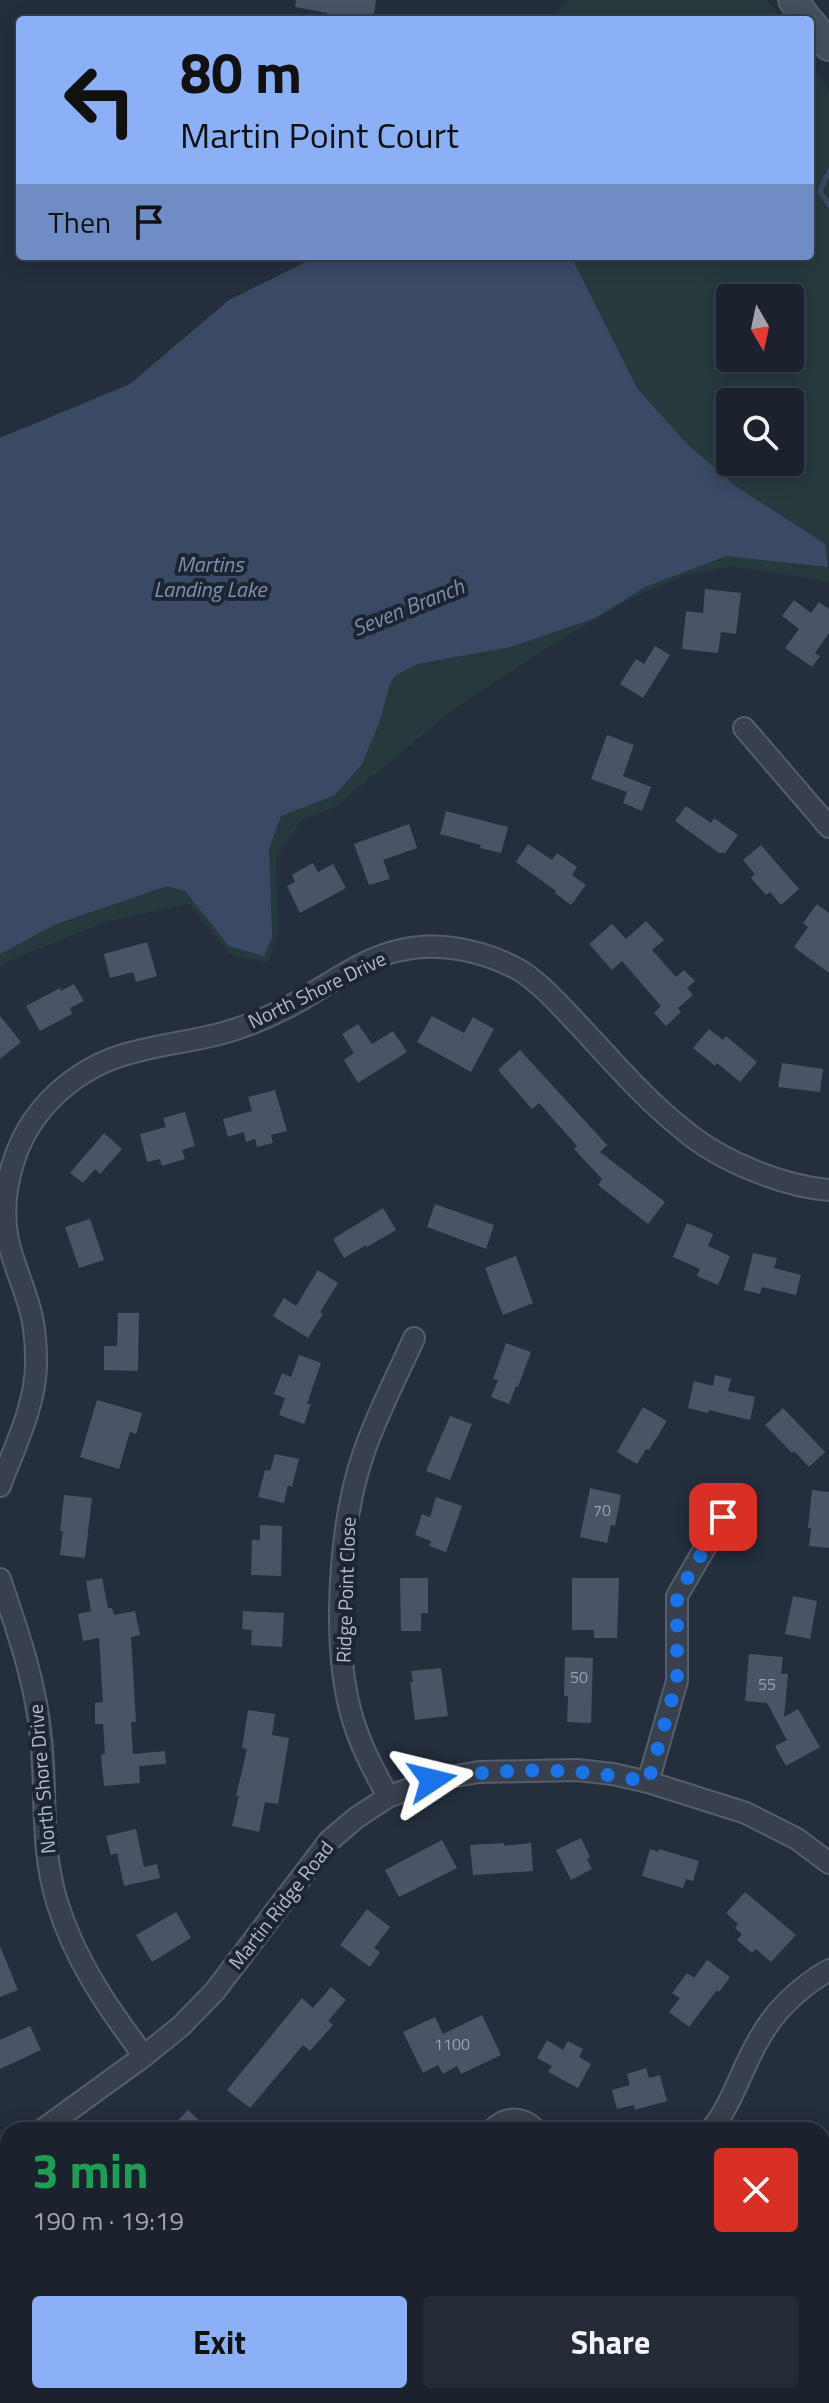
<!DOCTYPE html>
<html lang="en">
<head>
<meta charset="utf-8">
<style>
  body { margin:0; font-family:"Titillium Web",sans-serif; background:#242a36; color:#f1f3f6; height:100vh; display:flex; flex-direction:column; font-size:30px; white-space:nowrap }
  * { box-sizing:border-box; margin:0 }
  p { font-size:26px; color:#a0a4aa }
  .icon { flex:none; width:44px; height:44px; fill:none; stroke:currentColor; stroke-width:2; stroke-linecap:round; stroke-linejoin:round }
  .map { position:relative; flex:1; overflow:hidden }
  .panel { position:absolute; left:0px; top:2122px; width:830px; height:282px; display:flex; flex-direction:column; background:#1b222e; border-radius:24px 24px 0 0; box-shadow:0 4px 20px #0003,0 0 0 2px #393f4a }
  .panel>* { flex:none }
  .guide { position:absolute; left:16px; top:16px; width:798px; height:244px; border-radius:8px; box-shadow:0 4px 20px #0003,0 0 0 2px #393f4a; background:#8cb0f5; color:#111; overflow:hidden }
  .needle { width:52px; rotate:171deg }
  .tools { position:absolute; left:716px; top:284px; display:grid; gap:16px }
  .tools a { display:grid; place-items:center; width:88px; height:88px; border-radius:8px; background:#1b222e; box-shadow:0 4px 20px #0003,0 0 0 2px #393f4a; font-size:40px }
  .pin { position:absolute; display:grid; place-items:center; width:68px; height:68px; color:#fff; margin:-34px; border-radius:16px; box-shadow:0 4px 12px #0006 }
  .me { position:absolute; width:88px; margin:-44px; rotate:80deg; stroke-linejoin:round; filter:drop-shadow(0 0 6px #0008) }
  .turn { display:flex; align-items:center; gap:28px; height:168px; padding:0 32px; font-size:36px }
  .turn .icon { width:104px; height:104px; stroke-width:2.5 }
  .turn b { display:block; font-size:56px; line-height:68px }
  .then { display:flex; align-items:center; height:76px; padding:0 32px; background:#0003; gap:16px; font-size:30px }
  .round { display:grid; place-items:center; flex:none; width:84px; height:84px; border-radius:8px; background:#242a36 }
  .overview { display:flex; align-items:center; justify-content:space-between; height:136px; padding:0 32px }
  h1 { font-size:48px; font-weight:700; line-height:60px; color:#1e9e55 }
  .primary-button { display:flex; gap:16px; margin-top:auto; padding:16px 32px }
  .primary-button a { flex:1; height:92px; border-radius:8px; background:#8cb0f5; color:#111; font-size:32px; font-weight:700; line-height:92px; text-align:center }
  .primary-button a+a { background:#242a36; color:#f1f3f6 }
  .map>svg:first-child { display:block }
  .green { fill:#263a3e; fill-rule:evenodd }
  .water { fill:#3a4a65 }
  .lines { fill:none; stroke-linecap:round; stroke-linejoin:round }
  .stream { stroke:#3a4a65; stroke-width:5 }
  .building { fill:#4a5466 }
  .street-casing { stroke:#565e6b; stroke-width:24 }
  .secondary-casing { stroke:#565e6b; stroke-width:32 }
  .street { stroke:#38404d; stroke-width:20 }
  .secondary { stroke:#464f60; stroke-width:28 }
  .route { stroke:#1a73e8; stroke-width:14; stroke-dasharray:0 25.2 }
  .labels { text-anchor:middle; stroke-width:8; stroke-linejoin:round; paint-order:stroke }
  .number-label { font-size:16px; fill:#9aa1b0 }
  .street-label { font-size:20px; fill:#b4bbc8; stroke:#1d2532 }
  .water-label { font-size:22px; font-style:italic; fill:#7c8faf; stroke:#1d2532 }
</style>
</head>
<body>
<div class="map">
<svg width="829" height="2403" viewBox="0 0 829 2403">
  <rect width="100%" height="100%" fill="#242e3d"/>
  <path class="green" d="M566,0H767L783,20H552Z
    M810,61L829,91V582L733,566L686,575L632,598L553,644L454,709L335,807L302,820L276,858L278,932L268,963L231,955L189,904L105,922L9,961L0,967V438L130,384L229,300L318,256H810ZM730,298H790V358H730ZM730,402H790V462H730Z"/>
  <path class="water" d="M318,256H571L637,388L686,443L734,485L825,544L828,567L726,556L645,587L595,618L510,647L417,664L395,676L390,684L379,723L362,764L335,795L281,816L269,849L272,937L264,956L229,946L185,891L167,886L56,924L0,954V438L130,384L229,300Z"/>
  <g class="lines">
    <path class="stream" d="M829,171L820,191L829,205"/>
  </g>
  <path class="building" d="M296,0H376L373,20H326L327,13L295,7Z
    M705,589L741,593L736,634L721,632L718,653L682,649L686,611L703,613Z
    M794,600L811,613L819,602L829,609V633L815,653L820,656L812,667L785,648L799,629L782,616Z
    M655,646L670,655L643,698L620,684L636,659L644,664Z
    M607,735L634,745L623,776L651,787L642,811L623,803L627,792L591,779Z
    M686,806L711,823L714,818L738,835L725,853H719L675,821Z
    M446,811L508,827L501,853L480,848L481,845L440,834Z
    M409,824L417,848L383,860L390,879L369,885L354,844Z
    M528,844L552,860L557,853L577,867L572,875L586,885L571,905L555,893L556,891L516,862Z
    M761,845L799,889L781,905L770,892L766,895L751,878L755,874L743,860Z
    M313,863L318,872L333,864L346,888L300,913L287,886L295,882L292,875Z
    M817,904L829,913V973L794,947L808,927L803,923Z
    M646,921L664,940L652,950L676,977L684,970L695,981L687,988L693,995L678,1008L681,1012L666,1026L654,1013L661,1006L622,961L612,970L589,944L612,924L626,939Z
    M147,942L157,976L136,982L133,972L110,978L104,954Z
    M74,984L84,1001L70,1008L72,1014L40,1031L26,1006L60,988L61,991Z
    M0,1016L21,1042L0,1059Z
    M432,1016L464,1033L473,1017L494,1029L471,1072L417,1042Z
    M358,1024L372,1044L393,1031L407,1052L358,1083L344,1060L354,1053L342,1034Z
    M709,1029L723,1040L726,1036L757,1062L740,1082L717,1063L715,1066L693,1048Z
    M520,1050L607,1145L600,1152L665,1202L648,1224L598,1185L602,1179L574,1149L577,1146L539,1103L532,1109L498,1070Z
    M782,1063L823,1069L820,1092L778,1087Z
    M275,1090L287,1131L271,1135L273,1143L257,1147L255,1139L246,1142L244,1132L228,1137L223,1119L252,1111L248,1097Z
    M185,1112L195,1146L182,1150L185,1159L162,1166L160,1159L147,1162L140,1134L166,1127L163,1118Z
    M104,1133L122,1149L100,1174L95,1169L83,1183L70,1173Z
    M435,1204L494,1225L486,1249L427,1227Z
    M383,1208L396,1230L367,1247L366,1245L344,1258L333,1239Z
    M90,1219L104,1260L79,1268L65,1227Z
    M687,1223L713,1234L708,1246L730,1256L718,1285L697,1276L700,1269L673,1257Z
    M753,1253L777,1258L774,1268L801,1275L796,1295L762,1287L760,1294L744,1290Z
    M516,1256L533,1303L503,1315L485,1268Z
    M318,1270L338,1283L320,1312L323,1314L308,1338L273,1316L284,1298L296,1306Z
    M118,1313H139L138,1371L104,1370V1346H117Z
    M506,1343L531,1352L518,1387L516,1386L509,1404L491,1397L498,1380L493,1379Z
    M299,1355L321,1363L307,1404H311L304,1424L279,1415L285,1398L274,1394L282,1373L291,1377Z
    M715,1375L731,1379L728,1391L755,1397L750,1420L709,1410L708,1413L688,1408L694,1381L713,1386Z
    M97,1400L142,1413L136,1434L130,1432L119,1469L80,1457Z
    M643,1407L667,1421L649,1450L646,1449L637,1464L617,1452Z
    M783,1408L825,1452L809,1467L794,1451L792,1453L765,1425Z
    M450,1416L472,1424L450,1480L426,1471Z
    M275,1454L299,1459L292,1487L288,1485L284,1503L258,1497L265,1470L270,1471Z
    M590,1488L621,1495L615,1526L611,1525L607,1543L580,1537Z
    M812,1490L829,1492V1548L809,1546L811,1528H808Z
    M64,1495L92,1498L85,1558L60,1555L63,1531H60Z
    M436,1497L462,1506L446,1552L429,1546L431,1541L415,1535L422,1514L430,1517Z
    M260,1525L282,1526L281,1576L251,1575L252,1540H260Z
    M102,1578L108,1608H112L114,1615L135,1611L140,1635L131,1637L136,1722H131L133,1754L165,1751L166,1764L139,1766L140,1783L104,1786L101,1755L105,1754L103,1724H95V1703L103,1702L99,1638L83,1641L78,1614L91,1611L86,1581Z
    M400,1578H428V1613H421V1631H401Z
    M572,1578H619L617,1638H594V1630H572Z
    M793,1596L817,1601L810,1639L785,1634Z
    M243,1611L284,1613L282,1647L251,1645L252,1630L242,1629Z
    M749,1654L783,1657L781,1674H788L784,1717L798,1709L820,1747L786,1766L775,1746L787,1740L767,1703L745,1701Z
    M565,1657L593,1658L591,1723L567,1722L568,1696H564Z
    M441,1668L448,1716L415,1720L410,1682H413L411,1671Z
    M248,1710L275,1714L272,1735L289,1738L278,1804L265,1802L259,1832L232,1826L239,1796H236L247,1749L242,1748Z
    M136,1829L144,1867L157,1864L160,1878L124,1886L117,1853L111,1855L106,1836Z
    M581,1838L590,1857L587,1859L592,1869L571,1880L556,1850Z
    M442,1840L457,1868L399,1897L385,1870Z
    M504,1843V1846L531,1843L533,1871L473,1875L470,1845Z
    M650,1849L658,1852L659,1849L699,1861L693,1881L686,1879L683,1888L642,1876Z
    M745,1892L796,1935L771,1962L756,1949L752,1953L737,1940L742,1934L735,1928L738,1924L726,1913Z
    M367,1909L390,1927L374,1948L380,1952L370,1967L340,1945Z
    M176,1912L191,1938L152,1962L136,1935Z
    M0,1946L18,1990L0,1997Z
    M707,1960L730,1977L719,1992L717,1990L689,2027L669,2012L680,1998L672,1993L687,1973L694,1978Z
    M331,1987L346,2000L328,2021L333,2025L310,2051L303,2045L250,2108L227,2090L302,1998L313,2008Z
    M482,2015L501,2055L461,2074L457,2066L443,2074L438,2065L423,2073L403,2032L435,2017L443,2034Z
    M30,2026L41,2050L0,2069V2040Z
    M547,2040L563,2050L568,2041L583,2049L579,2057L591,2064L578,2088L548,2072L552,2066L537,2058Z
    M646,2068L649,2078L660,2075L667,2101L635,2110L634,2105L617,2109L612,2090L630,2085L627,2074Z
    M188,2110L209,2130H169Z"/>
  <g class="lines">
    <defs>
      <path id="street" d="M744,728L829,827
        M0,1486C14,1448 37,1403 36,1361C36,1348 35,1334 33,1322C28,1294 14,1268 8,1240C1,1207 8,1168 23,1138C45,1095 87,1063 134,1052C163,1044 194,1041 223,1033C244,1027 265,1019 284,1009C323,990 358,959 401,950C440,941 486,951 521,971C541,984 558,1003 574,1020C610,1058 644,1099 685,1131C721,1161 782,1186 829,1190
        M0,1579C18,1632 36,1683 41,1739C47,1795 40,1846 57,1902C75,1961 108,2008 144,2056
        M648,1782L677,1681V1596L723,1517
        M388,1797C375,1772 361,1747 353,1720C331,1649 339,1525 363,1455C376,1415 397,1377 414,1338
        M42,2130L144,2056L181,2026L215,1991L329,1841L356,1818L388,1797L432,1780L479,1772L577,1770L613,1774L648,1782L746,1813L797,1839L829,1863
        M492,2130C506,2116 522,2116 536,2130
        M711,2130C732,2104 741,2070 758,2041C774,2011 800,1987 829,1970
        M0,2163L8,2157
        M237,2396L249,2403
        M266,2403L278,2396"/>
      <path id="secondary" d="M793,0L808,20
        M810,22L829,46"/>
    </defs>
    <use href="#street" class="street-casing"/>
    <use href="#secondary" class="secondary-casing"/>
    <use href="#street" class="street"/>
    <use href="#secondary" class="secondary"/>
  </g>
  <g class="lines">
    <path class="route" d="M432,1780C504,1767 577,1767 648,1782L677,1681V1596L723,1517"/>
  </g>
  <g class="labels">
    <g class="number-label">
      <text x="602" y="1516">70</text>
      <text x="579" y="1683">50</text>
      <text x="767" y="1690">55</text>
      <text x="452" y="2050">1100</text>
    </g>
    <g class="street-label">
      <text transform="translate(317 990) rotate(-26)" y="7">North Shore Drive</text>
      <text transform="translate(346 1590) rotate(-88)" y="7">Ridge Point Close</text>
      <text transform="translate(42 1779) rotate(-95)" y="7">North Shore Drive</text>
      <text transform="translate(281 1905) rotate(-52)" y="7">Martin Ridge Road</text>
    </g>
    <g class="water-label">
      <text x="210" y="572">Martins<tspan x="210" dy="25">Landing Lake</tspan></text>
      <text transform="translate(408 607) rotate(-22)" y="8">Seven Branch</text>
    </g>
  </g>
</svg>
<div class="tools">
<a><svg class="needle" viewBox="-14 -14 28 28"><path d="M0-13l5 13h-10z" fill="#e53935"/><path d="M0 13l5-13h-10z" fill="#a0a4aa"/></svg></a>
<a><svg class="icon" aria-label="search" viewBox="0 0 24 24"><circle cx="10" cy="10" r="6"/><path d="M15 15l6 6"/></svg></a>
</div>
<div class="pin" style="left:723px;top:1517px;background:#d93025"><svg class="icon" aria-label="arrive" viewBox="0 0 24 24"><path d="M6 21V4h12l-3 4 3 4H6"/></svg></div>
<svg class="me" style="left:432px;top:1780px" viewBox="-20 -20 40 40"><path d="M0-17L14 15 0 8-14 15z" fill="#1a73e8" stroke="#fff" stroke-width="4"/></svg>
<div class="guide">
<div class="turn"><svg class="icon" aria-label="left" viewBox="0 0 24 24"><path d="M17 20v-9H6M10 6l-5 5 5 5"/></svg><div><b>80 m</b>Martin Point Court</div></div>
<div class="then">Then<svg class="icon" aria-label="arrive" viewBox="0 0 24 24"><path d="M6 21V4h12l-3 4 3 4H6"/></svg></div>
</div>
<section class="panel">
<div class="overview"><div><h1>3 min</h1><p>190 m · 19:19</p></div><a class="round" style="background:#d93025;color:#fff"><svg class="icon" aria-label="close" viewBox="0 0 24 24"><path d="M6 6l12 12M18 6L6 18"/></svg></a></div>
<div class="primary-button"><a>Exit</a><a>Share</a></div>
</section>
</div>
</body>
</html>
